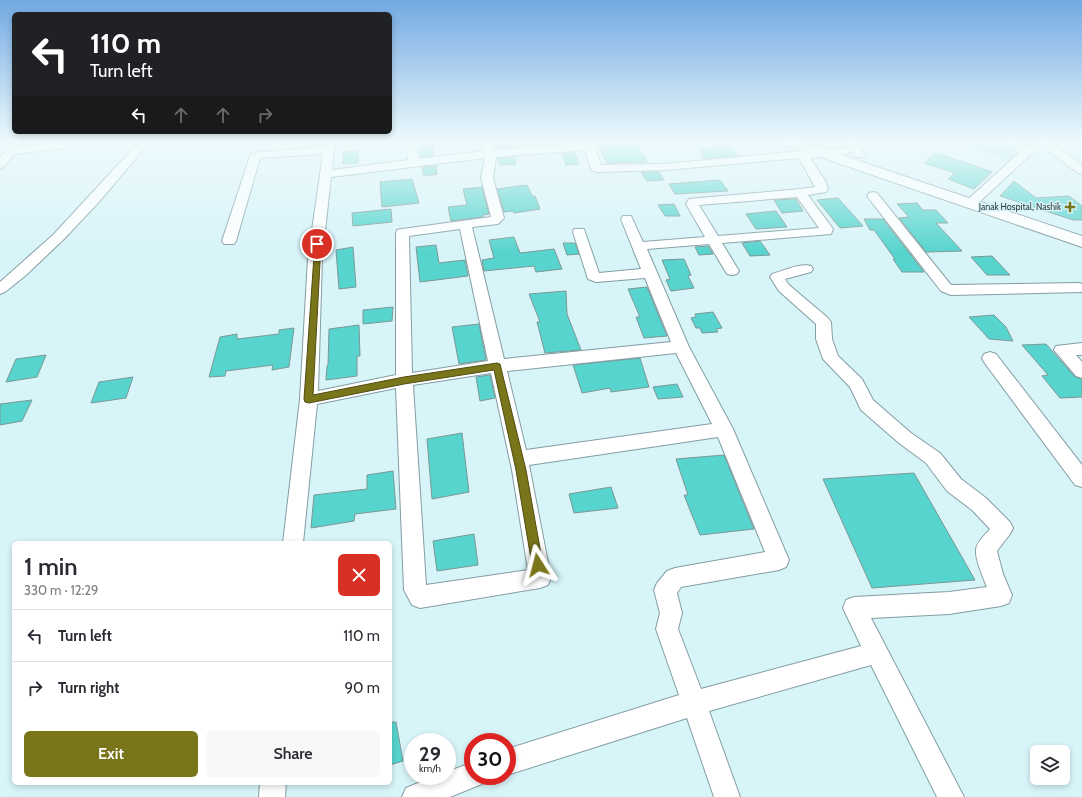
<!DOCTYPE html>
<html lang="en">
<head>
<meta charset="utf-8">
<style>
  body { margin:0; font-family:Cabin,sans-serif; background:#f7f7f7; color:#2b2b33; height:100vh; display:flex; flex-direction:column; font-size:15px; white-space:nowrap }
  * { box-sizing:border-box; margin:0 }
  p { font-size:13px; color:#7c7c81 }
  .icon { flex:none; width:22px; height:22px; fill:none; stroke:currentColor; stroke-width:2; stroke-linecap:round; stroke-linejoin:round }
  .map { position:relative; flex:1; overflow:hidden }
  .panel { position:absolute; left:12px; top:541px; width:380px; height:244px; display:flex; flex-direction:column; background:#fff; border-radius:6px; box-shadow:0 2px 6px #0003 }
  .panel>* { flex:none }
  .guide { position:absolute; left:12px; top:12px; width:380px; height:122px; border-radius:6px; box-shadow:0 2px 6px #0003; background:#202124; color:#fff; overflow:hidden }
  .buttons { position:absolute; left:1030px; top:745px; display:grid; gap:8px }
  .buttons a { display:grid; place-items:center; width:40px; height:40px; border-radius:6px; background:#fff; box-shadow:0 2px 6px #0003; font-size:20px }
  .speed { position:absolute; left:404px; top:733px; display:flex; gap:8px; font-size:20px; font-weight:700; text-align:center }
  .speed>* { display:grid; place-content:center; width:52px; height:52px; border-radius:50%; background:#fff; box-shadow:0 2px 6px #0003; line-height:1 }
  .speed small { font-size:10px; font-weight:400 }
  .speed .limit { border:6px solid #d22; background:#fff; color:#111 }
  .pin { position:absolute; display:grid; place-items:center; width:34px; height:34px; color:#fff; margin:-17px; border:2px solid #fff; border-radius:50%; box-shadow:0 1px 4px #0007 }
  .me { position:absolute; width:44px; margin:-22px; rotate:351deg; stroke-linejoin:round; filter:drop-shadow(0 0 3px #0008) }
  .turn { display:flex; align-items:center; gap:14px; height:84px; padding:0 12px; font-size:18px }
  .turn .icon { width:52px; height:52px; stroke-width:2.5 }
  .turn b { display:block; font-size:28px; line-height:34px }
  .lanes { display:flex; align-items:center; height:38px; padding:0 12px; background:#0003; justify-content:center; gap:20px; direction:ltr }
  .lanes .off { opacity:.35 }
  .round { display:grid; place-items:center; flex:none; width:42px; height:42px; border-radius:6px; background:#f7f7f7 }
  .overview { display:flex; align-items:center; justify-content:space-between; height:68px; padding:0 12px }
  h1 { font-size:24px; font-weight:600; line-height:30px }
  .primary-button { display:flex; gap:8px; margin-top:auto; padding:8px 12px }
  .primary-button a { flex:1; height:46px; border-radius:6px; background:#79751a; color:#fff; font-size:16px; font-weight:600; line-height:46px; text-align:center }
  .primary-button a+a { background:#f7f7f7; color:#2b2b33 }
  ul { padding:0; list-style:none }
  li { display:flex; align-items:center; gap:12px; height:52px; padding:0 12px; border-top:1px solid #e1e1e2 }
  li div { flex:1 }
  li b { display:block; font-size:15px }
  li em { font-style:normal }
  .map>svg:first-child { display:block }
  .green { fill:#98e0ee }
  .building { fill:#56d4cd; stroke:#7c9895 }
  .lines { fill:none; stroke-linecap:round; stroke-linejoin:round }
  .minor-casing { stroke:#839da3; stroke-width:2 }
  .major-casing { stroke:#839da3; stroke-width:2 }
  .minor { fill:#fff; fill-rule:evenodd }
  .major { fill:#fff; fill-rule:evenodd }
  .route { fill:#79751a; stroke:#4f4c11 }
  .poi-dot { fill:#79751a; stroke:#d7f4f9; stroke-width:1.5 }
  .labels { text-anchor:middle; stroke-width:3; stroke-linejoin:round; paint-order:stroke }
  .far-poi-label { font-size:9px; fill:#313c3e; stroke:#d7f4f9; text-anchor:end }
</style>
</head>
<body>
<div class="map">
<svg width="1082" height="797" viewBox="0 0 1082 797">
  <rect width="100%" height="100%" fill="#d7f4f9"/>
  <path class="green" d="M956,142H1008L1022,152L1009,161Z"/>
  <path class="building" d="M495,142H508L510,147L496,148Z
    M599,142H636L647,162L607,163L599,147H602Z
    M432,145L434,156L421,157L419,147Z
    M730,146L738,156L705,159L699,149Z
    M358,151V163L343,164V152Z
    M575,152L579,164L566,165L562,154Z
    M934,153L967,163L992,172L974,189L948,179L955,173L924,163Z
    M514,157L516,164L500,165L498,158Z
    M436,166L437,174L424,176L422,167Z
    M641,172H659L664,180L647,181Z
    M412,179L419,203L382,207L380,182Z
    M720,180L728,191L675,194L669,184Z
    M1014,181L1036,198L1069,196L1082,206V220H1073L1000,196Z
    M527,185L532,196H535L540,209L514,213L513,211L504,212L497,189Z
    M482,187L489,214L483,215V217L451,221L448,207L467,205L463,189Z
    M838,198L863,226L840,228L817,200Z
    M796,199L803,211L782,213L774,200Z
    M917,203L923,210H936L948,223H936L962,251L926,252L899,218L909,217L897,204Z
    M674,204L680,216H665L658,205Z
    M391,209L392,222L353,226L352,213Z
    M776,211L787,227L756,229L746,214Z
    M864,219H883L924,272H902L893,259H895L874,230H870Z
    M514,237L520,253L554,249L562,269L536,272L534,266L484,271L482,260L494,258L489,240Z
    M760,241L770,255L750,256L742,243Z
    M563,243H575L579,254L567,255Z
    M436,245L439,263L465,260L468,276L420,282L416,247Z
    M708,246L713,254L699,255L695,247Z
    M353,247L356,287L339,289L336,250Z
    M992,256L1010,275H987L971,257Z
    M684,259L691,275L688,276L694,288L671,291L666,280L670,279L662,260Z
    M647,287L667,336L644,338L636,317H640L628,289Z
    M566,291L567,314L581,350L545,353L537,322H540L529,294Z
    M393,307L392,321L363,324V310Z
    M713,312L722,328L716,329L718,332L702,333L700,328H696L691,318L696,317L695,314Z
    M994,315L1006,327L1013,341L989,339L969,317Z
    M479,324L486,360L459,364L452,327Z
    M359,325L360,356H357V376L326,380L327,366L328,365L329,329Z
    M294,328L289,367L272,370L273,365L226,371L225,376L209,377L220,337L237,334V339L279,334V330Z
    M1046,344L1075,377L1082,379V397L1060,398L1042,376L1048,375L1022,345Z
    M46,355L37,377L6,382L16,359Z
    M640,358L649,387L611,392L610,388L582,393L573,365Z
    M490,375L495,398L480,401L476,377Z
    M133,377L126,398L91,403L99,382Z
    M677,384L683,397L658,399L653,387Z
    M32,400L22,421L0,425V404Z
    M462,433L469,492L432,499L427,439Z
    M724,455L754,529L700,535L684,495H688L676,459Z
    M393,471L396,509L355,514L354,521L311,528L314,495L367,489V475Z
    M914,473L975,580L872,588L823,479Z
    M611,487L618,508L574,513L569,494Z
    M474,534L478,565L437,571L433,541Z
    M390,722H396L403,761L390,765Z"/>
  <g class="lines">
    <defs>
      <path id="minor" d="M12,142H23L20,147L66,142H99L94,145L14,154L4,167L0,168V158Z
        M139,142H150L98,203L63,240L25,276L5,292L0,294V282L53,235Z
        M325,142H335L332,170L408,160L405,142H415L419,159L484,151L481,142H491L495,150L590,142L594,145L601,165L665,164L802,151L849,148L844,142H855L866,155L864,157H856L851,151L846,154L810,158L826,182L828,189L826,192L808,195L833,229L831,234L722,243L739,271L737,274L732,275L727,274L709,244L647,249L689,347L733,429L789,560L786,567L779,570L681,587L677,593L682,613L678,629L701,689L861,646L843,608L846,600L854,597L949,592L987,587C983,577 975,560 976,550C976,542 986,534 990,529L972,510L947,491L926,463L899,443L861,410L850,387L823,359L816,339V324L779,291L770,277L772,274C783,271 800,263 811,266L813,269L811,272L785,279L789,285L828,318L831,322L832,339L838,356L862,379L873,400L911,433L940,453L961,479L986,498L1010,522L1013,528L1010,534L997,551L1003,574L1012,595L1009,603L1001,606L949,614L871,618L964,797H937L871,665L709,711L740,797H714L687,718L507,775V749L679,695L656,629L660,613L654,590L657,583L667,571L675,568L765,552L718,437L529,465L551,578L548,585L540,588L420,608L412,605L404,590L396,388L317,404L303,543H283L300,399L308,258L323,154L260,158L236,241L234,244H224L222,241L251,153L324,147ZM585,150L591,169L593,171L597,172L665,170L799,158L815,187L800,189L689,199L686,204L705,237L643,242L631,216H623L621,219L641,269L599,273L585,232L584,229H574L573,232L588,279L596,282L645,278L671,342L504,359L472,227L498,224L504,218L493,178L496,157ZM485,158L481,178L491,217L402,229L397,230L396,233V375L318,391L322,258L331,177ZM797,197L819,228L718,236L699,205ZM460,229L488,361L412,373L409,236ZM676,353L712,424L526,450L507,371ZM491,373L512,470L528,570L426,585L413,385Z
        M1006,142H1018L1026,148L1034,142H1051L1082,165V174L1078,173L1042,146L1030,155L974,207H966L964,204L966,201L1019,153Z
        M873,192L877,193L951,285L1079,283L1082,284V292L951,295L941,291L867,196L869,193Z
        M1082,343V355H1076L1082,362V378L1076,376L1054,350L1056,346Z
        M990,352L996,354L1082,465V487L1075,485L984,362L982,358L984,354Z
        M473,762V776H486L482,784L450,797H402L406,788L435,776H447V772Z
        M260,783H286L285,797H259Z"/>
      <path id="major" d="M783,142H803L1082,236V247L785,145Z"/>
    </defs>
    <use href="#minor" class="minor-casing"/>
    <use href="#major" class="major-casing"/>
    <use href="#minor" class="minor"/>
    <use href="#major" class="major"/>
  </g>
  <linearGradient id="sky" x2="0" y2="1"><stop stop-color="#72a9e2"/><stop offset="0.56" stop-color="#edfafc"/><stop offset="1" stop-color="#edfafc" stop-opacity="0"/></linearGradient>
  <rect width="1082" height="253" fill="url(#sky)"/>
  <path class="route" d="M315,242H320L321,244L313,395L404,377L497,363L500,364L526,470L543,565L541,569L538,571L534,569L532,565L516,470L494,370L404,384L309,403L305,402L304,399Z"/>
  <path class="poi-dot" d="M1068 201h4v4h4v4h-4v4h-4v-4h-4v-4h4z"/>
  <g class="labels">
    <g class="far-poi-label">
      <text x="1061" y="210">Janak Hospital, Nashik</text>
    </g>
  </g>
</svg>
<div class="buttons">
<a><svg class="icon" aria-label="layers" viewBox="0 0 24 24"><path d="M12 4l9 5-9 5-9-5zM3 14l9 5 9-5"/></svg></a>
</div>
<div class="speed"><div>29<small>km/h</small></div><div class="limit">30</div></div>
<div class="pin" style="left:317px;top:244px;background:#d93025"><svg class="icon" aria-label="arrive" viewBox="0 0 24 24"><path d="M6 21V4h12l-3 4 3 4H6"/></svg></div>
<svg class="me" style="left:538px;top:565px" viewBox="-20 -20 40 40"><path d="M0-17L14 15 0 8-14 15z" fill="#79751a" stroke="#fff" stroke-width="4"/></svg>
<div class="guide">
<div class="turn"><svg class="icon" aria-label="left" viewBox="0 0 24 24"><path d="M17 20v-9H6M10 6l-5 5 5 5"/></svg><div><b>110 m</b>Turn left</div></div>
<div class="lanes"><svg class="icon" aria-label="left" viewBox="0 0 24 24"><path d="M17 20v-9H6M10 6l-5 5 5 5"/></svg><svg class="icon off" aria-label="ahead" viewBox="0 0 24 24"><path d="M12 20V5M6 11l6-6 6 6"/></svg><svg class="icon off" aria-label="ahead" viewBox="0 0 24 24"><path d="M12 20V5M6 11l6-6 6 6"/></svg><svg class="icon off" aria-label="right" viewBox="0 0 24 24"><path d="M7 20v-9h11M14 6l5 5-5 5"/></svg></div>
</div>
<section class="panel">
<div class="overview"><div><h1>1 min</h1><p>330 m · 12:29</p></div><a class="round" style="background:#d93025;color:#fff"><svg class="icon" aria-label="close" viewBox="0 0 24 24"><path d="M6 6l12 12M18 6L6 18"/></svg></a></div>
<ul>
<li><svg class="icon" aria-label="left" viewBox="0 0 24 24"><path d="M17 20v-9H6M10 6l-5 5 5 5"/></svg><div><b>Turn left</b></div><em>110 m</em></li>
<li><svg class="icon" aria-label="right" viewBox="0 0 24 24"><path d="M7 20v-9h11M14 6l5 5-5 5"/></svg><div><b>Turn right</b></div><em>90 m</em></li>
</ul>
<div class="primary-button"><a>Exit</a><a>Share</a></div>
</section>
</div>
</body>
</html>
